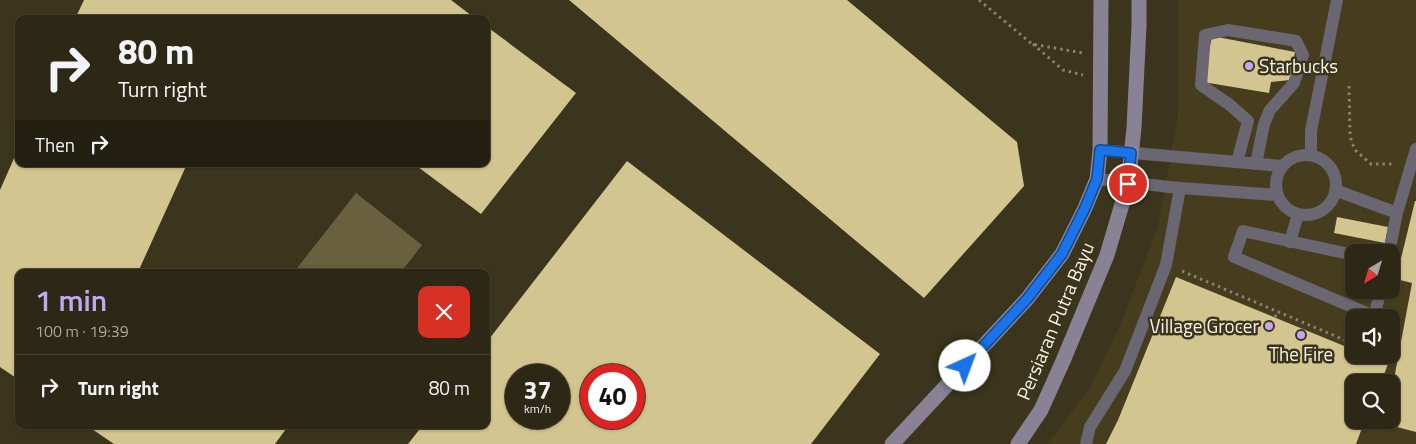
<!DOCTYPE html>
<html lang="en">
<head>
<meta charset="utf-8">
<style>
  body { margin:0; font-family:"Titillium Web",sans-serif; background:#35301f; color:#f1f3f6; height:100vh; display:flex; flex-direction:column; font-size:19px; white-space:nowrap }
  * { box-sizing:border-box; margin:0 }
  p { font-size:16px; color:#a7a6a1 }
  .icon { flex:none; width:28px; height:28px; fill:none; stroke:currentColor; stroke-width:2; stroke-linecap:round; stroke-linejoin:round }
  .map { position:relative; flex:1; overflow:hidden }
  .drawer { position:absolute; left:15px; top:269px; width:475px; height:160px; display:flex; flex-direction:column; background:#2d2816; border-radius:10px; box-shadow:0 1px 4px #0004,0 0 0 1px #484435 }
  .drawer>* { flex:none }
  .hud { position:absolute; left:15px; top:15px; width:475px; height:152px; border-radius:10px; box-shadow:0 1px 4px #0004,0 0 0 1px #484435; background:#2d2816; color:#f1f3f6; overflow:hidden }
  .needle { width:32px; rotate:218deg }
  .fabs { position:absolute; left:1345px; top:244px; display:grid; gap:10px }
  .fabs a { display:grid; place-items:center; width:55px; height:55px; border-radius:10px; background:#2d2816; box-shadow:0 1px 4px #0004,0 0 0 1px #484435; font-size:25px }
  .speed { position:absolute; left:505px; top:364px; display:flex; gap:10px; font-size:25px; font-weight:700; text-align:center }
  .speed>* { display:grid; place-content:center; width:65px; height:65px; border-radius:50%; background:#2d2816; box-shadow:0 1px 4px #0004,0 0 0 1px #484435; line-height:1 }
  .speed small { font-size:12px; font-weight:400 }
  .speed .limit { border:8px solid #d22; background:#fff; color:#111 }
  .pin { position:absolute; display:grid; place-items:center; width:42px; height:42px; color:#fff; margin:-21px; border:2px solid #fff; border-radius:50%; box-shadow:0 1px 5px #0007 }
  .me { position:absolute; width:55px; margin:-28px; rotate:43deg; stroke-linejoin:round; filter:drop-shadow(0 0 4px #0008) }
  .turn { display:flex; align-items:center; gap:18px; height:105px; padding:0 20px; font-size:22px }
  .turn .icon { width:65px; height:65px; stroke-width:2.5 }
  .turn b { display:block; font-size:35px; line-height:42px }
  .then { display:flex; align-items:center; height:48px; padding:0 20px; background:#0003; gap:10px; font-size:19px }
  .round { display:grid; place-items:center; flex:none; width:52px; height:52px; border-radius:10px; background:#35301f }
  .overview { display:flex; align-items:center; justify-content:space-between; height:85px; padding:0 20px }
  h1 { font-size:30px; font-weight:600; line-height:38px; color:#c1a8f3 }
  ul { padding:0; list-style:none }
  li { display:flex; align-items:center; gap:15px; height:65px; padding:0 20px; border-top:1px solid #484435 }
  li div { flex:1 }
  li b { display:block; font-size:19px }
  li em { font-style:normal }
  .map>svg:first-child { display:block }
  .built { fill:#453d1d; fill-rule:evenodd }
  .green { fill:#68603f }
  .building { fill:#d3c58f; fill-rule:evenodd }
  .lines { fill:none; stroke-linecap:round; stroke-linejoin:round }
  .path { stroke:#88826e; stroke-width:3; stroke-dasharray:2.5 4; stroke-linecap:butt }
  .lane { stroke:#6a6772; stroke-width:12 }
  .secondary { stroke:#888294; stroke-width:15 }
  .route-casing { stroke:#114b97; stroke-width:12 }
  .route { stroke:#1a73e8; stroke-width:9 }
  .poi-dot { fill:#c1a8f3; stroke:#3c351d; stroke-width:2 }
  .labels { text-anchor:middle; stroke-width:5; stroke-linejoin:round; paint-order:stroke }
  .poi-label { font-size:19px; fill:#f8f4e5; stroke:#3c351d; text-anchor:start }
  .street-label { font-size:19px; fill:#f8f4e5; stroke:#3c351d }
</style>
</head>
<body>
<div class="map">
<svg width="1416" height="444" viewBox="0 0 1416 444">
  <rect width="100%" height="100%" fill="#3c351d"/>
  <path class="built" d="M1178,0H1416V444H1047L1088,391L1119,328L1158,227L1178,116ZM1354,252H1391V290H1354ZM1354,318H1391V355H1354ZM1354,382H1391V420H1354Z"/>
  <path class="green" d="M356,193L422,245L401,272H294Z"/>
  <path class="building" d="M84,0H451L476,19H75Z
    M569,0H847L1017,142L1024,186L924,298Z
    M486,26L576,93L481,214L414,164H486Z
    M1212,36L1295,52L1290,80L1271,82L1269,93L1203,82Z
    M19,147V164H187L138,272H19V380L0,367V190Z
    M627,161L880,354L811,444H408L423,425H486V343ZM516,375H559V418H516ZM591,375H634V418H591Z
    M1415,201H1416V432L1393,426L1396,407L1391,406V395L1412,283L1396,279Z
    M1337,217L1388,227L1385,243L1334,233Z
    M1176,277L1354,350V355H1367L1388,364L1381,382H1354V420H1365L1356,444H1106L1118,420Z
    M86,425H286L288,426L275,444H114Z"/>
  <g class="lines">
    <path class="path" d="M979,0L1032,44L1083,53
      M1033,44L1063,70L1083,75
      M1349,86L1350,135L1352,143L1356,151L1371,164H1394
      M1182,271L1354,344
      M1275,317L1278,311
      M1378,355L1395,362"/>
    <path class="lane" d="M1100,150L1282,166
      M1311,155V131L1337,0
      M1276 185a30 30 0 1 1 60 0a30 30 0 1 1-60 0Z
      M1237,162L1248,121L1230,105L1201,85L1205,35L1228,30L1296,41L1303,55L1294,83L1270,110L1264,124L1256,164
      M1097,179L1180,188L1277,195
      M1335,190L1397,213
      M1290,242L1298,214
      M1389,252L1397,213L1416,149
      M1354,255L1243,231L1234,257L1374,316L1381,290
      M1086,444L1090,427L1125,371L1166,265L1180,188"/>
    <path class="secondary" d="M892,444L1027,299L1062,254L1085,208L1097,179L1100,150L1101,0
      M1018,444L1041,410L1063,361L1107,255L1128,184L1134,128L1139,26V0"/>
  </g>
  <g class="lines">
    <defs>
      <path id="route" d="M965,366L1027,299L1062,254L1085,208L1097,179L1100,150L1131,153L1128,184"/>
    </defs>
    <use href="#route" class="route-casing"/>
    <use href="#route" class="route"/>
  </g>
  <g class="poi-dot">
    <circle cx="1249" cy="66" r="5"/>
    <circle cx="1269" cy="326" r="5"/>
    <circle cx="1301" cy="335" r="5"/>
  </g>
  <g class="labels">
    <g class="poi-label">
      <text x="1259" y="73">Starbucks</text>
      <text x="1259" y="333" text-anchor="end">Village Grocer</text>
      <text x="1301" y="361" text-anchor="middle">The Fire</text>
    </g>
    <g class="street-label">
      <text transform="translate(1055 321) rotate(-67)" y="7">Persiaran Putra Bayu</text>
    </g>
  </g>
</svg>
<div class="fabs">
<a><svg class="needle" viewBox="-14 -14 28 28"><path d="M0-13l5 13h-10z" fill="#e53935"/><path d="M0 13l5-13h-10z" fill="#a7a6a1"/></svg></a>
<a><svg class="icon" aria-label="sound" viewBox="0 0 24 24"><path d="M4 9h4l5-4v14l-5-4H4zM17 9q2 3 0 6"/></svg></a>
<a><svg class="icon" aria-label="search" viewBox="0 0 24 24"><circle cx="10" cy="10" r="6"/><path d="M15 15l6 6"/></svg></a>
</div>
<div class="speed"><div>37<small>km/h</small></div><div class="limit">40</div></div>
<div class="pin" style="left:1128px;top:184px;background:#d93025"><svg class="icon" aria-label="arrive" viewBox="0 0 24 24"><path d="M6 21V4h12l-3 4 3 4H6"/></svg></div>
<svg class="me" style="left:965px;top:366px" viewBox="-20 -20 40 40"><circle r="19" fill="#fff"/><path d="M0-13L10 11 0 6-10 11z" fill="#1a73e8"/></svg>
<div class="hud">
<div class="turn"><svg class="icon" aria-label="right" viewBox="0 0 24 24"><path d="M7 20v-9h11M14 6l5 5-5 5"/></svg><div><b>80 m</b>Turn right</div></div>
<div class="then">Then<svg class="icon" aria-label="right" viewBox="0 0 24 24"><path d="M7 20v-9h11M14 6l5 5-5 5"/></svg></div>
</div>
<section class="drawer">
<div class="overview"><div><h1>1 min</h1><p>100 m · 19:39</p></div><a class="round" style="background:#d93025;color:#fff"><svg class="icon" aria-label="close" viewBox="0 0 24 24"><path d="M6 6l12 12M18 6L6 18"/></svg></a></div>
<ul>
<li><svg class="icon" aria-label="right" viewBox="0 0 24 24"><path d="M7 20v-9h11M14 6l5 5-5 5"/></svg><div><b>Turn right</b></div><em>80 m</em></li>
</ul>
</section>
</div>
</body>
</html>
